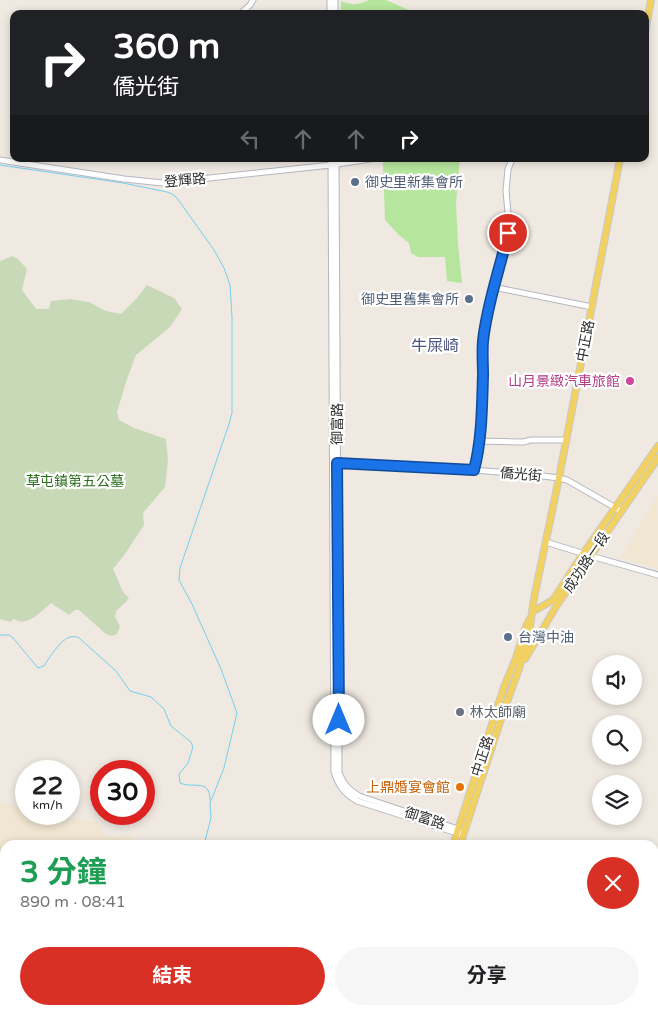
<!DOCTYPE html>
<html lang="zh-TW">
<head>
<meta charset="utf-8">
<style>
  body { margin:0; font-family:"Varela Round","Noto Sans TC",sans-serif; background:#f6f6f6; color:#202124; height:100vh; display:flex; flex-direction:column; font-size:19px; white-space:nowrap }
  * { box-sizing:border-box; margin:0 }
  p { font-size:16px; color:#757577 }
  .icon { flex:none; width:28px; height:28px; fill:none; stroke:currentColor; stroke-width:2; stroke-linecap:round; stroke-linejoin:round }
  .map { position:relative; flex:1; overflow:hidden }
  .details { position:absolute; left:0px; top:840px; width:659px; height:175px; display:flex; flex-direction:column; background:#fff; border-radius:15px 15px 0 0; box-shadow:0 2px 8px #0003 }
  .details>* { flex:none }
  .hud { position:absolute; left:10px; top:10px; width:639px; height:152px; border-radius:10px; box-shadow:0 2px 8px #0003; background:#202124; color:#fff; overflow:hidden }
  .tools { position:absolute; left:592px; top:655px; display:grid; gap:10px }
  .tools a { display:grid; place-items:center; width:50px; height:50px; border-radius:50%; background:#fff; box-shadow:0 2px 8px #0003; font-size:25px }
  .speed { position:absolute; left:15px; top:760px; display:flex; gap:10px; font-size:25px; font-weight:700; text-align:center }
  .speed>* { display:grid; place-content:center; width:65px; height:65px; border-radius:50%; background:#fff; box-shadow:0 2px 8px #0003; line-height:1 }
  .speed small { font-size:12px; font-weight:400 }
  .speed .limit { border:8px solid #d22; background:#fff; color:#111 }
  .pin { position:absolute; display:grid; place-items:center; width:42px; height:42px; color:#fff; margin:-21px; border:2px solid #fff; border-radius:50%; box-shadow:0 1px 5px #0007 }
  .me { position:absolute; width:55px; margin:-28px; rotate:0deg; stroke-linejoin:round; filter:drop-shadow(0 0 4px #0008) }
  .turn { display:flex; align-items:center; gap:18px; height:105px; padding:0 20px; font-size:22px }
  .turn .icon { width:65px; height:65px; stroke-width:2.5 }
  .turn b { display:block; font-size:35px; line-height:42px }
  .lanes { display:flex; align-items:center; height:48px; padding:0 20px; background:#0003; justify-content:center; gap:25px; direction:ltr }
  .lanes .off { opacity:.35 }
  .round { display:grid; place-items:center; flex:none; width:52px; height:52px; border-radius:26px; background:#f6f6f6 }
  .headline { display:flex; align-items:center; justify-content:space-between; height:85px; padding:0 20px }
  h1 { font-size:30px; font-weight:700; line-height:38px; color:#1e9e55 }
  .button { display:flex; gap:10px; margin-top:auto; padding:10px 20px }
  .button a { flex:1; height:58px; border-radius:30px; background:#d93025; color:#fff; font-size:20px; font-weight:700; line-height:58px; text-align:center }
  .button a+a { background:#f6f6f6; color:#202124 }
  .map>svg:first-child { display:block }
  .education { fill:#f0e6d1 }
  .green { fill:#b6e59e }
  .cemetery { fill:#c8d9b8 }
  .lines { fill:none; stroke-linecap:round; stroke-linejoin:round }
  .stream { stroke:#75cff0; stroke-width:1 }
  .minor-casing { stroke:#b4b7c1; stroke-width:7 }
  .major-casing { stroke:#c9c9c9; stroke-width:8 }
  .minor { stroke:#fff; stroke-width:5 }
  .major { stroke:#f2d163; stroke-width:6 }
  .route-casing { stroke:#114b97; stroke-width:12 }
  .route { stroke:#1a73e8; stroke-width:9 }
  .service-dot { fill:#5c6f8a; stroke:#fff; stroke-width:2 }
  .hotel-dot { fill:#d1479c; stroke:#fff; stroke-width:2 }
  .worship-dot { fill:#6b7280; stroke:#fff; stroke-width:2 }
  .food-dot { fill:#e8710a; stroke:#fff; stroke-width:2 }
  .labels { text-anchor:middle; stroke-width:4.5; stroke-linejoin:round; paint-order:stroke }
  .street-label { font-size:14px; fill:#2e2e2e; stroke:#fff }
  .service-label { font-size:14px; fill:#4e5e75; stroke:#fff; text-anchor:start }
  .hotel-label { font-size:14px; fill:#b23c85; stroke:#fff; text-anchor:end }
  .park-label { font-size:14px; fill:#2c6e1b; stroke:#fff }
  .worship-label { font-size:14px; fill:#5b616d; stroke:#fff; text-anchor:start }
  .food-label { font-size:14px; fill:#c56008; stroke:#fff; text-anchor:end }
  .quarter-label { font-size:16px; fill:#4d5680; stroke:#fff }
</style>
</head>
<body>
<div class="map">
<svg width="658" height="1015" viewBox="0 0 658 1015">
  <rect width="100%" height="100%" fill="#efe9e1"/>
  <path class="education" d="M658,495V569L620,558Z
    M0,801L2,803L19,806L26,811V814H31L36,817L47,821L69,818L97,823L107,838L130,835L135,845H5V997H0Z"/>
  <path class="green" d="M369,0H386L409,10L430,14H341V1C351,5 359,5 369,0Z
    M399,159H460L456,203L458,244L462,283L447,281L445,257H418L411,253L409,243L399,235L385,220L383,162Z"/>
  <path class="cemetery" d="M12,256L18,259L27,269L22,290L36,309H49L51,301L70,299L89,302L106,311L121,314L137,298L147,285L174,298L182,309L170,327L136,355L127,379L117,412L119,420L134,428L166,439L168,460L165,487L143,513L144,525L125,554L113,569L123,592L129,598L125,603L116,611L115,617L120,626L117,634L112,636L106,634L79,610H75L69,615L51,603C41,611 28,628 14,619L10,622L0,619V261Z"/>
  <g class="lines">
    <path class="stream" d="M0,165L123,183L167,192L172,194L177,198L214,250L224,268L230,285L232,317V413L229,424L180,568L179,580L192,604L221,669L237,713L224,768L210,803L211,818L204,845
      M0,635H9L13,638L38,668L44,666C49,658 61,639 70,637C73,636 76,637 78,637L116,671L130,691L151,697L164,709L171,726L191,742L193,747L188,763L179,774L180,783C194,789 210,778 210,800
      M654,870L658,868
      M294,1010L298,1015"/>
    <defs>
      <path id="minor" d="M330,0V14
        M335,0V14
        M240,14L250,5L253,0
        M331,159L334,772C339,787 344,793 357,801L460,834
        M336,159L339,772C343,784 349,790 359,796L455,828L459,831
        M0,160L124,179L163,183L331,165L370,159
        M493,287L592,307
        M479,441L523,442L531,440H567
        M335,464L474,470L535,475L559,478L567,480L581,488L621,511
        M474,470L479,441L482,388L483,341L487,309L502,259L508,233L509,224L506,191L508,169L512,159
        M546,542L591,556L658,575
        M132,1010L139,1015"/>
      <path id="major" d="M645,32L651,0
        M532,612L553,600L583,554L658,446
        M525,659L557,605L658,458
        M453,845L504,687L516,658L525,629L529,620
        M460,845L503,713L519,669L529,634L534,598L559,478L620,159
        M401,1015L402,1010
        M408,1015L409,1010"/>
    </defs>
    <use href="#minor" class="minor-casing"/>
    <use href="#major" class="major-casing"/>
    <use href="#minor" class="minor"/>
    <use href="#major" class="major"/>
  </g>
  <g class="lines">
    <defs>
      <path id="route" d="M339,720L337,463L474,470C482,440 482,406 483,375C483,363 482,352 483,341C487,303 500,269 508,233"/>
    </defs>
    <use href="#route" class="route-casing"/>
    <use href="#route" class="route"/>
  </g>
  <g class="service-dot">
    <circle cx="355" cy="182" r="5"/>
    <circle cx="469" cy="299" r="5"/>
    <circle cx="508" cy="637" r="5"/>
  </g>
  <circle class="hotel-dot" cx="630" cy="381" r="5"/>
  <circle class="worship-dot" cx="460" cy="712" r="5"/>
  <circle class="food-dot" cx="460" cy="787" r="5"/>
  <g class="labels">
    <g class="street-label">
      <text transform="translate(185 180) rotate(-5)" y="5">登輝路</text>
      <text transform="translate(585 341) rotate(-79)" y="5">中正路</text>
      <text transform="translate(337 424) rotate(-89)" y="5">御富路</text>
      <text transform="translate(521 474) rotate(5)" y="5">僑光街</text>
      <text transform="translate(586 562) rotate(-56)" y="5">成功路一段</text>
      <text transform="translate(482 756) rotate(-72)" y="5">中正路</text>
      <text transform="translate(425 818) rotate(18)" y="5">御富路</text>
    </g>
    <g class="service-label">
      <text x="365" y="187">御史里新集會所</text>
      <text x="459" y="304" text-anchor="end">御史里舊集會所</text>
      <text x="518" y="642">台灣中油</text>
    </g>
    <g class="hotel-label">
      <text x="620" y="386">山月景緻汽車旅館</text>
    </g>
    <g class="park-label">
      <text x="75" y="486">草屯鎮第五公墓</text>
    </g>
    <g class="worship-label">
      <text x="470" y="717">林太師廟</text>
    </g>
    <g class="food-label">
      <text x="450" y="792">上鼎婚宴會館</text>
    </g>
    <g class="quarter-label">
      <text x="435" y="351">牛屎崎</text>
    </g>
  </g>
</svg>
<div class="tools">
<a><svg class="icon" aria-label="sound" viewBox="0 0 24 24"><path d="M4 9h4l5-4v14l-5-4H4zM17 9q2 3 0 6"/></svg></a>
<a><svg class="icon" aria-label="search" viewBox="0 0 24 24"><circle cx="10" cy="10" r="6"/><path d="M15 15l6 6"/></svg></a>
<a><svg class="icon" aria-label="layers" viewBox="0 0 24 24"><path d="M12 4l9 5-9 5-9-5zM3 14l9 5 9-5"/></svg></a>
</div>
<div class="speed"><div>22<small>km/h</small></div><div class="limit">30</div></div>
<div class="pin" style="left:508px;top:233px;background:#d93025"><svg class="icon" aria-label="arrive" viewBox="0 0 24 24"><path d="M6 21V4h12l-3 4 3 4H6"/></svg></div>
<svg class="me" style="left:339px;top:720px" viewBox="-20 -20 40 40"><circle r="19" fill="#fff"/><path d="M0-13L10 11 0 6-10 11z" fill="#1a73e8"/></svg>
<div class="hud">
<div class="turn"><svg class="icon" aria-label="right" viewBox="0 0 24 24"><path d="M7 20v-9h11M14 6l5 5-5 5"/></svg><div><b>360 m</b>僑光街</div></div>
<div class="lanes"><svg class="icon off" aria-label="left" viewBox="0 0 24 24"><path d="M17 20v-9H6M10 6l-5 5 5 5"/></svg><svg class="icon off" aria-label="ahead" viewBox="0 0 24 24"><path d="M12 20V5M6 11l6-6 6 6"/></svg><svg class="icon off" aria-label="ahead" viewBox="0 0 24 24"><path d="M12 20V5M6 11l6-6 6 6"/></svg><svg class="icon" aria-label="right" viewBox="0 0 24 24"><path d="M7 20v-9h11M14 6l5 5-5 5"/></svg></div>
</div>
<section class="details">
<div class="headline"><div><h1>3 分鐘</h1><p>890 m · 08:41</p></div><a class="round" style="background:#d93025;color:#fff"><svg class="icon" aria-label="close" viewBox="0 0 24 24"><path d="M6 6l12 12M18 6L6 18"/></svg></a></div>
<div class="button"><a>結束</a><a>分享</a></div>
</section>
</div>
</body>
</html>
